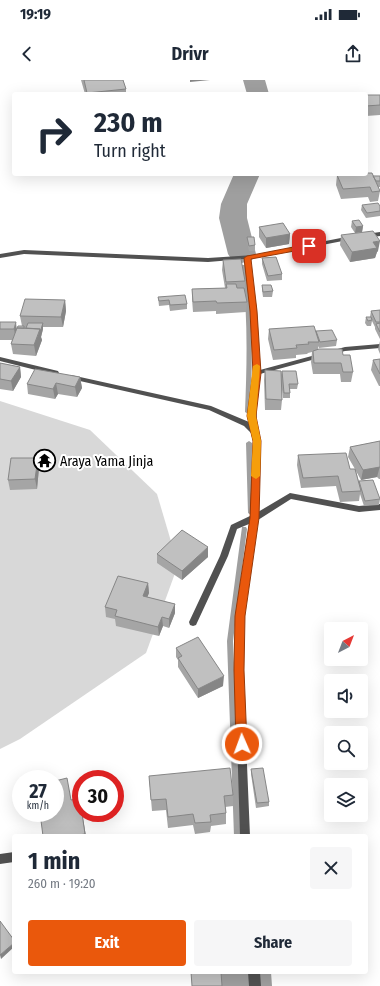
<!DOCTYPE html>
<html lang="en">
<head>
<meta charset="utf-8">
<style>
  body { margin:0; font-family:"Fira Sans Condensed",sans-serif; background:#f6f6f7; color:#1f2937; height:100vh; display:flex; flex-direction:column; font-size:15px; white-space:nowrap }
  * { box-sizing:border-box; margin:0 }
  p { font-size:13px; color:#747a83 }
  .icon { flex:none; width:22px; height:22px; fill:none; stroke:currentColor; stroke-width:2; stroke-linecap:round; stroke-linejoin:round }
  .map { position:relative; flex:1; overflow:hidden }
  .sheet { position:absolute; left:12px; top:754px; width:356px; height:140px; display:flex; flex-direction:column; background:#fff; border-radius:4px; box-shadow:0 4px 16px #0002 }
  .sheet>* { flex:none }
  .banner { position:absolute; left:12px; top:12px; width:356px; height:84px; border-radius:4px; box-shadow:0 4px 16px #0002; background:#fff; color:#1f2937; overflow:hidden }
  .needle { width:26px; rotate:42deg }
  .tools { position:absolute; left:324px; top:542px; display:grid; gap:8px }
  .tools a { display:grid; place-items:center; width:44px; height:44px; border-radius:4px; background:#fff; box-shadow:0 4px 16px #0002; font-size:20px }
  .speed { position:absolute; left:12px; top:690px; display:flex; gap:8px; font-size:20px; font-weight:700; text-align:center }
  .speed>* { display:grid; place-content:center; width:52px; height:52px; border-radius:50%; background:#fff; box-shadow:0 4px 16px #0002; line-height:1 }
  .speed small { font-size:10px; font-weight:400 }
  .speed .limit { border:6px solid #d22; background:#fff; color:#111 }
  .pin { position:absolute; display:grid; place-items:center; width:34px; height:34px; color:#fff; margin:-17px; border-radius:8px; box-shadow:0 2px 6px #0006 }
  .me { position:absolute; width:44px; margin:-22px; rotate:358deg; stroke-linejoin:round; filter:drop-shadow(0 0 3px #0008) }
  .turn { display:flex; align-items:center; gap:14px; height:84px; padding:0 16px; font-size:18px }
  .turn .icon { width:52px; height:52px; stroke-width:2.5 }
  .turn b { display:block; font-size:28px; line-height:34px }
  .round { display:grid; place-items:center; flex:none; width:42px; height:42px; border-radius:4px; background:#f6f6f7 }
  .head { display:flex; align-items:center; justify-content:space-between; height:68px; padding:0 16px }
  h1 { font-size:24px; font-weight:700; line-height:30px }
  .cta { display:flex; gap:8px; margin-top:auto; padding:8px 16px }
  .cta a { flex:1; height:46px; border-radius:4px; background:#ea580c; color:#fff; font-size:16px; font-weight:700; line-height:46px; text-align:center }
  .cta a+a { background:#f6f6f7; color:#1f2937 }
  .status { display:flex; justify-content:space-between; align-items:center; height:28px; padding:0 20px; background:#fff; direction:ltr }
  .status svg { height:11px; fill:currentColor }
  header { display:flex; justify-content:space-between; align-items:center; height:52px; padding:0 16px; background:#fff; font-size:18px; font-weight:700 }
  .map>svg:first-child { display:block }
  .green { fill:#d8d8d8 }
  .lines { fill:none; stroke-linecap:round; stroke-linejoin:round }
  .stream { fill:#9f9f9f; fill-rule:evenodd }
  .river { fill:#9f9f9f; fill-rule:evenodd }
  .street { fill:#515151; fill-rule:evenodd }
  .wall { fill:#a5a5a5 }
  .shaded-wall { fill:#868686 }
  .building { fill:#c0c0c0; stroke:#868686 }
  .route { fill:#ea580c; stroke:#983908 }
  .slow { fill:#f59e0b }
  .labels { text-anchor:middle; stroke-width:4; stroke-linejoin:round; paint-order:stroke }
  .poi-label { font-size:14px; fill:#000; stroke:#fff; text-anchor:start }
</style>
</head>
<body>
<div class="status"><b>19:19</b><svg viewBox="0 0 49 12"><path d="M0 12V9h3v3zM5 12V6h3v6zM10 12V3h3v9zM15 12V0h3v12zM26 1h20v11H26zM47 4h2v5h-2z"/></svg></div>
<header><svg class="icon" aria-label="back" viewBox="0 0 24 24"><path d="M15 5l-7 7 7 7"/></svg>Drivr<svg class="icon" aria-label="share" viewBox="0 0 24 24"><path d="M12 15V3M7 8l5-5 5 5M5 13v7h14v-7"/></svg></header>
<div class="map">
<svg width="380" height="906" viewBox="0 0 380 906">
  <rect width="100%" height="100%" fill="#fff"/>
  <path class="green" d="M0,321L90,350L157,414L178,485L146,573L20,659L0,669Z"/>
  <g class="lines">
    <path class="stream" d="M242,185H244L246,186C253,235 252,283 251,332L248,334L245,332C247,283 248,235 242,186Z
      M249,361L252,363L254,433L251,435L248,433L246,363Z
      M242,447H246L247,449L233,561L242,756H234L227,561Z"/>
    <path class="river" d="M243,0H265L269,14H247Z
      M234,94H260L247,124V138L256,174L252,180L242,183L232,180L228,174L219,138L221,124Z
      M217,892H271L272,906H218Z"/>
    <path class="street" d="M380,152V156L366,158L363,156L366,154Z
      M351,156L354,158L353,159L250,179L257,231L260,290L345,267L380,264V268L345,271L260,294C258,317 253,339 261,361L258,432L290,413L359,426L380,424V430L359,432L291,419L258,440L244,536L243,590L250,756H240L235,590L236,536L249,444L237,449L228,476L196,545L193,546L190,545L189,542L220,476L231,445L250,436L253,361L251,353L244,346L209,330L71,299L68,297L71,295L211,326L249,342L248,336L254,293L251,231L244,179L208,182L24,174L0,178V174L24,170L208,178L254,175Z
      M0,277L58,291L59,293L56,295L0,281Z
      M14,772V782L0,784V774Z
      M248,892H260L261,906H249Z"/>
  </g>
  <path class="wall" d="M81,0H123L126,9V14H85Z
    M366,15H380V35L366,36Z
    M337,95L380,96V107H378L380,111L378,121L370,122L368,117L341,119L336,105Z
    M362,125L380,126V136L366,138L361,130Z
    M352,141L363,146L362,152L355,153L351,147Z
    M259,147L290,154L289,164L266,168L259,157Z
    M341,155L378,171L377,172L375,178L350,182L340,165Z
    M247,157L255,165V171H249L247,162Z
    M262,178L282,194V200L267,201L262,184Z
    M223,180L245,201V211L247,222L246,232L216,234V231L193,232L192,219V209L225,208L222,190Z
    M262,205L273,211L272,217H263L262,210Z
    M158,217L187,224V229L170,231L169,225L159,226Z
    M65,220L66,231L63,247H43V249L41,257L42,260L36,276L13,274L11,264L12,260H0V242L17,248L22,246L20,236Z
    M380,230V259L375,249V247L372,241L371,246H367L365,243L366,237H370L371,231Z
    M269,249L316,251L337,260L336,266L319,268L318,266V269L343,275L353,292L351,302H341L340,294H313L311,282L312,272L308,273L307,274L296,275V278L273,280L268,259Z
    M380,261V274L378,269Z
    M380,279V306H379L371,290L373,280Z
    M0,283L20,287L21,297L13,311L0,309Z
    M265,290L281,295L282,291L298,304L297,309H290V318H283L281,301L282,320L281,330H265L264,300Z
    M80,297L82,308L77,317L58,314L55,319L28,314L27,304Z
    M380,361V399H379L377,397L361,400L356,391L359,402V401L380,419L379,425L364,426L360,414L359,421L340,422L336,406L301,408L297,385L298,375L350,389H355L348,377L350,367Z
    M38,378L39,388L37,409L10,410L8,400Z
    M157,474L208,477L182,500L157,483Z
    M148,503L149,513L147,517L175,524V533L169,548L163,546L159,556L116,546L115,539L106,537L105,527Z
    M176,568L223,606L198,618L178,587V580L176,577Z
    M251,689L269,722V726L256,728L251,694Z
    M149,696L233,715V726L225,727L226,733V744L211,746L210,752L195,754L193,745L168,748L166,730L152,731Z"/>
  <path class="shaded-wall" d="M190,0H210L190,2Z
    M363,146L362,152L355,153L356,147Z
    M290,154L289,164L266,168V158Z
    M380,161L378,171L377,172L375,178L350,182L352,172L373,162Z
    M65,220L66,231L63,247L61,237Z
    M16,242L17,252L16,259L14,249Z
    M43,243V249L41,257L42,260L36,276L34,265Z
    M20,287L21,297L13,311L11,301Z
    M80,297L82,308L77,317L75,307Z
    M56,303L58,314L55,319L53,309Z
    M38,378L39,388L37,409L35,399Z
    M380,386L377,397L361,400L363,390Z
    M208,467V477L182,500V491Z
    M148,503L149,513L144,525L143,516Z
    M175,524V533L169,548V539Z
    M162,537L163,546L159,556L158,547Z
    M224,596L223,606L198,618V609Z
    M82,733L86,756H73Z
    M14,863V867L1,879L0,875Z"/>
  <path class="building" d="M84,0H123L126,9L87,13Z
    M366,15H380V25L366,26Z
    M366,93H372L380,111L372,112L370,107L343,109L337,95L366,94Z
    M373,96H380V101H376Z
    M378,123L380,126V131L367,133L362,125Z
    M359,140L363,146L356,147L352,141Z
    M283,143L290,154L266,158L259,147Z
    M373,151L380,161L373,162L377,168L352,172L341,155Z
    M247,157H254L255,165L249,166Z
    M276,177L282,194L268,196L262,178Z
    M241,179L245,201L226,202L223,180Z
    M226,204H236L237,208H244L247,222L217,223L216,221L193,222L192,209L227,208Z
    M262,205H271L273,211L263,212Z
    M185,215L187,224L170,225L169,220L159,221L158,217Z
    M25,219L65,220L61,237L20,236Z
    M380,230V242H376L371,231Z
    M366,237H371L372,240L368,241Z
    M0,242H16L14,249H0Z
    M28,243H43L40,252V249L26,248Z
    M380,243V252L376,244Z
    M18,246H24V248H17Z
    M314,246L319,262H308L309,264L296,265L297,268L274,270L269,249Z
    M17,248L40,249L34,265L11,264Z
    M332,250L337,260L320,262L316,251Z
    M319,269H342L343,275H350L353,292H343L341,283H314L313,271Z
    M380,279V294L373,280Z
    M0,283L20,287L11,301L0,299Z
    M35,289L80,297L75,307L56,303L53,309L27,304Z
    M265,290L281,291L282,320L266,319Z
    M282,291H296L298,304H289L290,313H284Z
    M380,361V387L363,390L350,367Z
    M346,373L350,389H355L361,411L342,412L338,396L303,398L298,375Z
    M11,378H38L35,399L8,400Z
    M373,400L380,419L365,421L359,401Z
    M182,450L208,467L182,491L157,474Z
    M118,496L148,503L143,516L175,524L169,539L162,537L158,547L115,536L117,530L105,527Z
    M198,557L224,596L198,609L178,578L182,576L176,568Z
    M230,688L233,715L224,716L226,733L210,735L211,742L195,743L193,734L168,737L166,719L151,720L149,696Z
    M263,688L269,722L257,723L251,689Z
    M67,698L71,720L80,718L81,725V733H82L85,754L73,756H43L40,733H55V701Z
    M0,841L14,860V863L0,875Z
    M191,892H221L222,906H192Z"/>
  <path class="route" d="M309,164L312,166L311,168L251,179L257,231L261,293L256,336L261,361L259,438L245,536L244,590L247,664L246,668L242,669L238,668L236,664L234,590L235,536L250,438L253,361L247,336L253,293L250,231L244,178L247,176Z"/>
  <path class="slow" d="M257,284L260,286L256,336L261,361L260,396L256,399L251,396L253,361L247,336L253,286Z"/>
  <defs>
    <symbol id="temple-ring" viewBox="-11 -11 22 22"><circle r="9.5" fill="#fff" stroke="#000" stroke-width="1.5"/><path d="M0-6L5-2H3V0L6.5 2.5H4V6H1.5V3h-3V6H-4V2.5H-6.5L-3 0V-2H-5Z" fill="#000"/></symbol>
  </defs>
  <g fill-rule="evenodd">
    <use href="#temple-ring" x="32" y="368" width="25" height="25"/>
  </g>
  <g class="labels">
    <g class="poi-label">
      <text x="60" y="386">Araya Yama Jinja</text>
    </g>
  </g>
</svg>
<div class="tools">
<a><svg class="needle" viewBox="-14 -14 28 28"><path d="M0-13l5 13h-10z" fill="#e53935"/><path d="M0 13l5-13h-10z" fill="#747a83"/></svg></a>
<a><svg class="icon" aria-label="sound" viewBox="0 0 24 24"><path d="M4 9h4l5-4v14l-5-4H4zM17 9q2 3 0 6"/></svg></a>
<a><svg class="icon" aria-label="search" viewBox="0 0 24 24"><circle cx="10" cy="10" r="6"/><path d="M15 15l6 6"/></svg></a>
<a><svg class="icon" aria-label="layers" viewBox="0 0 24 24"><path d="M12 4l9 5-9 5-9-5zM3 14l9 5 9-5"/></svg></a>
</div>
<div class="speed"><div>27<small>km/h</small></div><div class="limit">30</div></div>
<div class="pin" style="left:309px;top:166px;background:#d93025"><svg class="icon" aria-label="arrive" viewBox="0 0 24 24"><path d="M6 21V4h12l-3 4 3 4H6"/></svg></div>
<svg class="me" style="left:242px;top:664px" viewBox="-20 -20 40 40"><circle r="17" fill="#ea580c" stroke="#fff" stroke-width="3"/><path d="M0-11L8 9 0 5-8 9z" fill="#fff"/></svg>
<div class="banner">
<div class="turn"><svg class="icon" aria-label="right" viewBox="0 0 24 24"><path d="M7 20v-9h11M14 6l5 5-5 5"/></svg><div><b>230 m</b>Turn right</div></div>
</div>
<section class="sheet">
<div class="head"><div><h1>1 min</h1><p>260 m · 19:20</p></div><a class="round"><svg class="icon" aria-label="close" viewBox="0 0 24 24"><path d="M6 6l12 12M18 6L6 18"/></svg></a></div>
<div class="cta"><a>Exit</a><a>Share</a></div>
</section>
</div>
</body>
</html>
